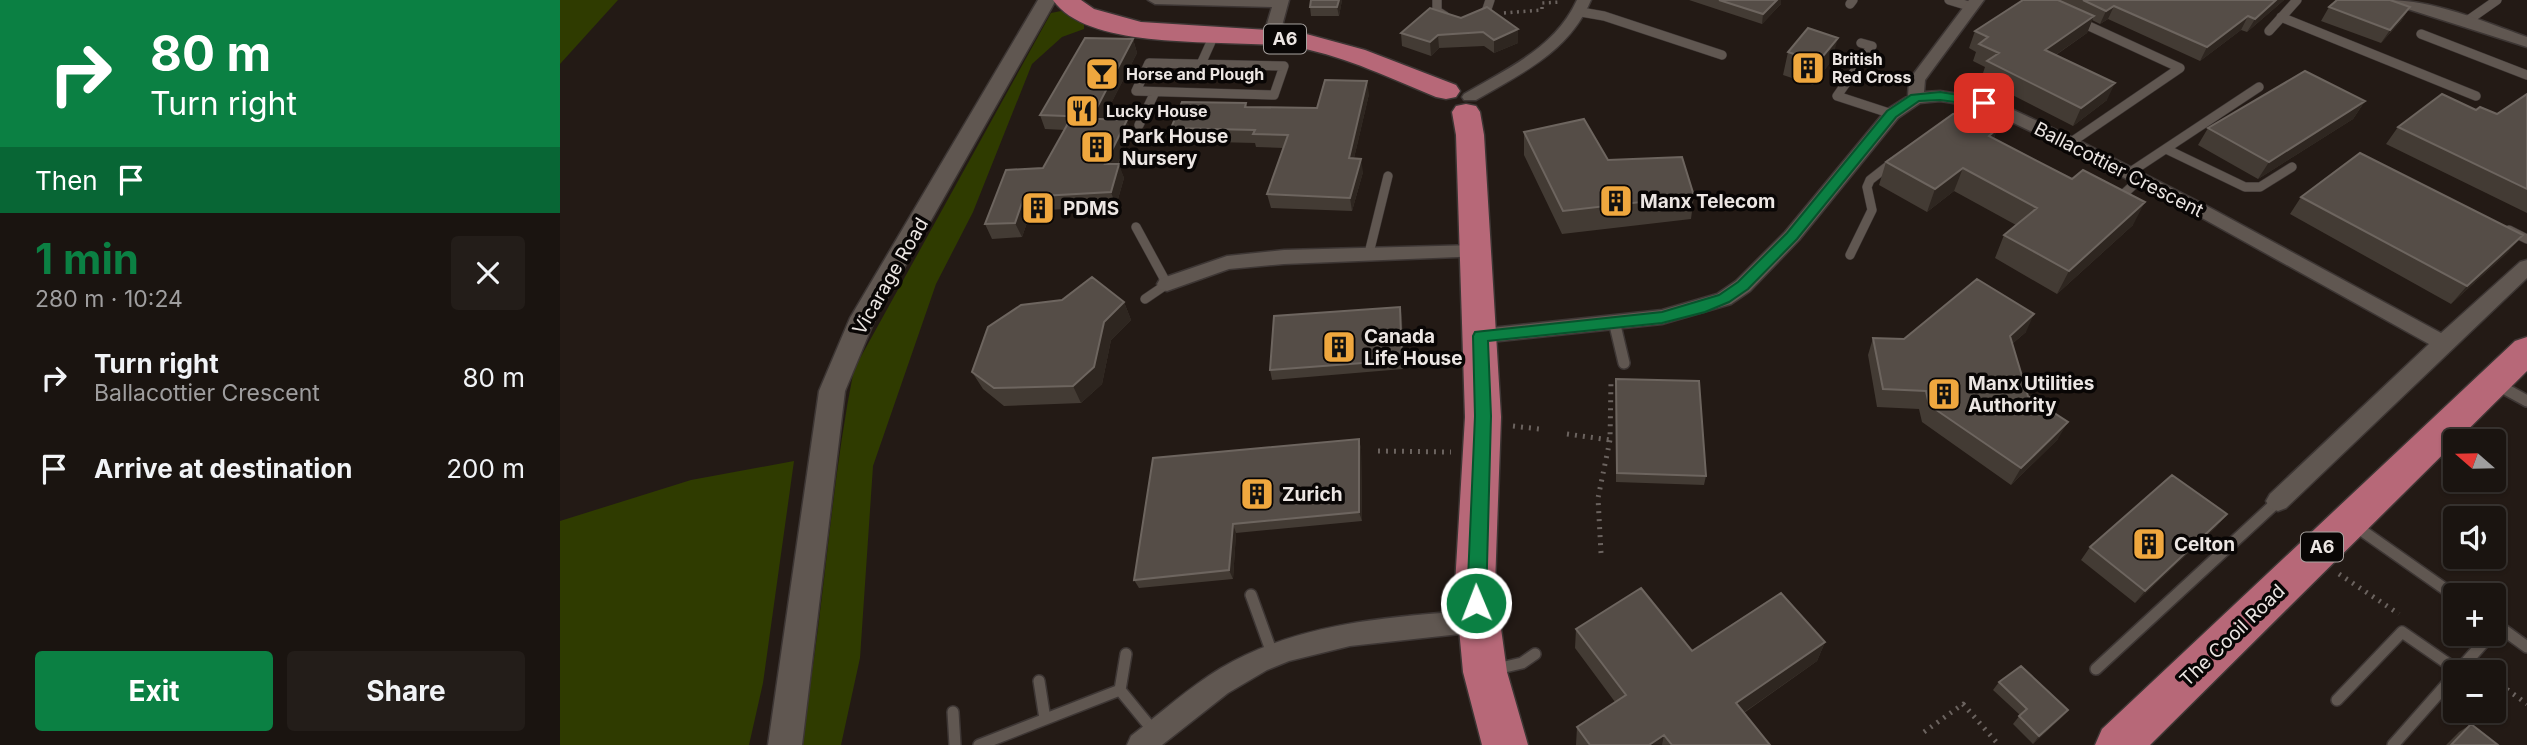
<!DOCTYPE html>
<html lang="en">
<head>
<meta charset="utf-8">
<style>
  body { margin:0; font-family:Inter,sans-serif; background:#231d19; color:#f1f3f6; height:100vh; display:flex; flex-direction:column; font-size:26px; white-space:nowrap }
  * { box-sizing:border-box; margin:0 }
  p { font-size:23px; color:#9f9e9f }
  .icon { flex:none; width:38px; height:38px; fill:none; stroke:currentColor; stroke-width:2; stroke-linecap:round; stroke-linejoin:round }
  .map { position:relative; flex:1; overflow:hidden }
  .sheet { display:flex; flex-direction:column; background:#1a1410; width:560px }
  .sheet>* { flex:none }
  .hud { background:#0b8043; color:#fff; overflow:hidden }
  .needle { width:46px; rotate:290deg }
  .fabs { position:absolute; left:1883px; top:429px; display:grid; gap:14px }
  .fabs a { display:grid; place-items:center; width:63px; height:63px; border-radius:7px; background:#1a1410; box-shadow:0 2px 5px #0004,0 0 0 2px #383330; font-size:35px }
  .pin { position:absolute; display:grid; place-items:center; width:60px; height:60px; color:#fff; margin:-30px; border-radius:14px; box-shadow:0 4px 10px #0006 }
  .me { position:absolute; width:77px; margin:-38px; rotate:359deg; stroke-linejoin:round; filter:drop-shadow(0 0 5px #0008) }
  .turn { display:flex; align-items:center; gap:24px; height:147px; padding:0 35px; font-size:32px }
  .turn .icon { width:91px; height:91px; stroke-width:2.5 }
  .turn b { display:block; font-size:49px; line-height:60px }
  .then { display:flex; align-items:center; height:66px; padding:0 35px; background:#0003; gap:14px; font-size:26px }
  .round { display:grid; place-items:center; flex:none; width:74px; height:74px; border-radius:7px; background:#231d19 }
  .summary { display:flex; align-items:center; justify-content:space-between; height:119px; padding:0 35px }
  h1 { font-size:42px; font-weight:700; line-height:52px; color:#0b8043 }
  .button { display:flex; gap:14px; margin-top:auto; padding:14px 35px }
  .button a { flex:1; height:80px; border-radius:7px; background:#0b8043; color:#fff; font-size:28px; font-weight:700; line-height:80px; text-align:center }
  .button a+a { background:#231d19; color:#f1f3f6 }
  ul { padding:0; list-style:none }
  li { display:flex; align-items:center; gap:21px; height:91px; padding:0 35px }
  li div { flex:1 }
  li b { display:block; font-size:26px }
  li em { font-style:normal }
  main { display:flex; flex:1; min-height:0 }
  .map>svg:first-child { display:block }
  .green { fill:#2f3b00 }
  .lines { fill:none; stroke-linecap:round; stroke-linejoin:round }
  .service-far1-casing { stroke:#3d3634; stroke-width:10 }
  .service-casing { stroke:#3d3634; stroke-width:14 }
  .minor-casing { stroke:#3d3634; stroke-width:3 }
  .tertiary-casing { stroke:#3d3634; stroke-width:3 }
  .trunk-casing { stroke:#3d3634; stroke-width:3 }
  .path-far1 { stroke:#6b635f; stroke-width:3.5; stroke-dasharray:2 4.5; stroke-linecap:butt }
  .path { stroke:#6b635f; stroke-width:5; stroke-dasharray:2 6; stroke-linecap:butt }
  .service-far1 { stroke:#605751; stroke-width:9 }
  .service { stroke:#605751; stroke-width:11 }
  .minor { fill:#605751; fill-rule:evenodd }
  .tertiary { fill:#605751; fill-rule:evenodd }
  .trunk { fill:#b76878; fill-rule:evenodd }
  .wall { fill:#433b34 }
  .shaded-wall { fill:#2e2620 }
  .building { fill:#554d47; stroke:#6d655f; stroke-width:2 }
  .route { fill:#0b8043; stroke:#07532c; stroke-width:2 }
  .labels { text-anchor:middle; stroke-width:7; stroke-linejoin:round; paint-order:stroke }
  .far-poi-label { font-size:16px; font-weight:bold; fill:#ece6e3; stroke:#090605; text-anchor:start }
  .shield { fill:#090605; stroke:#a8a3a0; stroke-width:2 }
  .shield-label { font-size:18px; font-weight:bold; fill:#ece6e3 }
  .poi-label { font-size:19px; font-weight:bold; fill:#ece6e3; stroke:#090605; text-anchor:start }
  .street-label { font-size:19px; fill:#ece6e3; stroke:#090605 }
</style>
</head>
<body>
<main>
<section class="sheet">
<div class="hud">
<div class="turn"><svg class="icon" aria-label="right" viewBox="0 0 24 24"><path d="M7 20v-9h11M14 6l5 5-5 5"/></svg><div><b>80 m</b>Turn right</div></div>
<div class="then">Then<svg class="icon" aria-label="arrive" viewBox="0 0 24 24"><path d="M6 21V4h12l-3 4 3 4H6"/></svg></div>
</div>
<div class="summary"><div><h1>1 min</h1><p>280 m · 10:24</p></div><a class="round"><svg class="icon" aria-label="close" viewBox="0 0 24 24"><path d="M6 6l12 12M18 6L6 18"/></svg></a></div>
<ul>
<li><svg class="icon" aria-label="right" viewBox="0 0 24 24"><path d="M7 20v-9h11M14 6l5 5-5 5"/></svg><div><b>Turn right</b><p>Ballacottier Crescent</p></div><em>80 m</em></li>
<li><svg class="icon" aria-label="arrive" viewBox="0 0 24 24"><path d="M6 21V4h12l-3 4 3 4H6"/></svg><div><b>Arrive at destination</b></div><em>200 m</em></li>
</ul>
<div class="button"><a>Exit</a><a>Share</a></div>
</section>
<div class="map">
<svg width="1967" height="745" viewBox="0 0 1967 745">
  <rect width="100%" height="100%" fill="#231a15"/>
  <path class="green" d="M0,0H58L0,64Z
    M501,11L524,23V29L502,37L472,64L413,212L376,284L313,466L300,658L281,745H240C264,620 269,493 294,369L491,13Z
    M234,461L203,683L189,745H0V521L131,480Z"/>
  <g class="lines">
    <defs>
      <path id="service-far1" d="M877,0V11L885,16
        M1389,0L1412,7
        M1290,4L1293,0
        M1021,12L1044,16L1162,55
        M921,15L926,12L930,0
        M1721,17L1916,96
        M1907,21L1937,0
        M1709,31L1737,0
        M1861,34L1967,75
        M1301,43L1312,46L1277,96L1332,114
        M589,63L724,66L714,95L576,91Z
        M641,64L655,33
        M579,125L595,92
        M1510,143L1620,68L1518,21
        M1606,149L1685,187H1700L1732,167
        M1569,173L1699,87
        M1556,201L1580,179
        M576,227L607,284L585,299
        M1949,230L1967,239
        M809,253L828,176
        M1290,255L1312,210L1307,187L1310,180L1333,162"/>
      <path id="service" d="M1054,321L1064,363
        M1936,384L1967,401
        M1794,525L1895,596
        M691,595L713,656
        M1934,623L1967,647
        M566,654L560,690L596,734
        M1536,669L1718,501
        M932,670L962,663L975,654
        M479,681L485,719
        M1777,700L1842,632L1897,670
        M393,712L395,745
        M419,745L560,690
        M1833,745L1931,634"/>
      <path id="minor" d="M588,0H729L719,37L711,42L703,37L712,7L595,4Z
        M1017,0H1031C1009,52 962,73 916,100H904L902,97L904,94C948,68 995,48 1017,0Z
        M1409,0H1424L1365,80L1364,92L1380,91L1430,99L1516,139L1645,205L1881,333L1960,262L1967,260V278L1726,508L1718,511L1710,508L1706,501L1710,494L1869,344L1633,213L1504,147L1420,107L1380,101L1360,103L1338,118L1239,240L1190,291L1171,304L1102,324L921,343L914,341L911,336L914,331L921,329L1102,310L1157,294L1176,281L1225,232L1326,110L1348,96L1349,80Z
        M1827,0C1874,0 1922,21 1967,37V47L1829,3Z
        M916,245L923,246L925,251L923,256L724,264L669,269L607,291L600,289L597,284L600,279L667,256L724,250Z
        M918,610L927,613L931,621L927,629L918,632L790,646L729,661L707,670L668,693L602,745H567L571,736C601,713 629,687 661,668C739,622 830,617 918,610Z"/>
      <path id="tertiary" d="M478,0H496L315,319L285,391L242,745H208L259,391L290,318Z"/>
      <path id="trunk" d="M493,0H521L534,9L581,22L739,32L805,50L896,85L900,91L896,97L886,99L876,97C832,79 787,57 740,48C679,37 531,55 493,0Z
        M906,104L916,106L920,112L924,135L941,417L935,585L947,672L968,745H922L903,672L895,585L905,417L896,135L892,112L896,106Z
        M1967,337V371L1590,745H1535L1542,729L1955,341Z"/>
    </defs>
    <use href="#service-far1" class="service-far1-casing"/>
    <use href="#service" class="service-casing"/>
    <use href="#minor" class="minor-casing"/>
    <use href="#tertiary" class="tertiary-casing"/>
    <use href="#trunk" class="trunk-casing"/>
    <path class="path-far1" d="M944,13L982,10V3L1001,2"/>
    <path class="path" d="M953,426L979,429
      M1007,434L1050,440
      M818,451L891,452
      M1041,553L1038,498L1050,440L1051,381
      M1779,574L1839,614
      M1934,680L1967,704
      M1364,732L1403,704L1439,745"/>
    <use href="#service-far1" class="service-far1"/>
    <use href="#service" class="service"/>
    <use href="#minor" class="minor"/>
    <use href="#tertiary" class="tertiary"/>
    <use href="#trunk" class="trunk"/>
  </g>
  <path class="wall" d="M782,0L779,16H751L750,7Z
    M1129,0H1221V4L1202,24Z
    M1463,0H1724L1687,32L1681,30L1640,61L1548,19L1540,24L1532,20L1527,33L1496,55L1547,100L1513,126L1421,79L1425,67L1413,61L1416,52L1409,48L1415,31Z
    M1769,7H1850L1841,21L1821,43L1761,21Z
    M901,18L958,29V43L934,53L924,46L879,48L871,56L842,46L841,33Z
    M573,39L577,53L543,119L572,134L558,164L564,178L556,206L471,211L462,237L432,239L425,224L483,168L505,130L485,129L480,115Z
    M1228,52L1272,60L1253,85L1223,75Z
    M809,94L794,158L803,172L792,211L711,208L707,194L724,148L696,147L695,143L615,141L611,128L686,103L687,107L757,108Z
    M1967,94V213L1826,144L1838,127L1937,114Z
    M1805,101L1793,119L1698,179L1638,145L1648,128Z
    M1437,129L1434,138L1573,225L1497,294L1435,258L1444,235L1456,225L1394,191L1367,212L1319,185L1326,162Z
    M964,132L1048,160L1134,196L1131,219L1002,234L964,155Z
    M1741,197L1963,235L1947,253L1891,304L1730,214Z
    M564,302L571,320L551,340L542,384L521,403L444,406L423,389L412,372Z
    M842,316L843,369L712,380L710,370Z
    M1466,332L1452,344L1468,396L1498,439L1451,485L1362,422L1359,409L1317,407L1308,355L1313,338L1344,339Z
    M1056,379L1146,476L1144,485L1056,482Z
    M799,439L801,449L802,521L676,533L673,579L579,588L574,580Z
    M1667,514L1656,527L1575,603L1521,560L1530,547Z
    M1016,629L1132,651L1265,642L1257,661L1184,713L1210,745H1016L1017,727L1055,702L1015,648Z
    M1439,682L1508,710L1501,718L1473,744L1453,724L1460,715L1433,690Z
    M1911,724L1938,745H1886L1899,732Z"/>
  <path class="shaded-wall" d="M779,0H782L779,16L777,7Z
    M1217,0H1221V4L1202,24L1203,14Z
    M1716,0H1724L1687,32L1695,19Z
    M1554,6L1548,19L1540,24L1546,11Z
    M1850,7L1841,21L1821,43L1830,30Z
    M1534,16L1527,33L1478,67L1485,50Z
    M1688,16L1681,30L1640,61L1647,47Z
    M958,29V43L934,53V40Z
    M878,35L879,48L871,56L870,42Z
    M1278,38L1272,60L1253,85L1258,62Z
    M573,39L577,53L537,131L532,117Z
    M807,81L809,94L791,171L789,158Z
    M1555,83L1547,100L1513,126L1521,108Z
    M1805,101L1793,119L1698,179L1709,162Z
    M567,120L572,134L550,179L545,164Z
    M1437,129L1429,152V136Z
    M801,159L803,172L792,211L790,198Z
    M559,164L564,178L556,206L551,192Z
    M1403,168L1394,191L1367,212L1375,189Z
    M464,197L471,211L462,237L455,223Z
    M1585,202L1573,225L1497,294L1509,271Z
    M1963,235L1947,253L1891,304L1907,286Z
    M564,302L571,320L551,340L542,384L521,403L513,386L544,322Z
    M840,307L842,316L843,369L842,360Z
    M1474,314L1466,332L1441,353L1450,336Z
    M1508,422L1498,439L1451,485L1461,468Z
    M799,439L801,449L802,521L799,512Z
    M1667,514L1656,527L1575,603L1585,591Z
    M673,524L676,533L673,579L669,570Z
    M1265,642L1257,661L1170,722L1176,703Z
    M1508,710L1501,718L1473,744L1479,736Z
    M1104,735L1102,745H1089Z"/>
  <path class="building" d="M751,0H779L777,7H750Z
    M1159,0H1217L1203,14Z
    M1463,0H1498L1534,16L1485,50L1555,83L1521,108L1427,61L1439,53L1419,44L1428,37L1415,31Z
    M1523,0H1716L1695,19L1688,16L1647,47L1554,6L1546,11Z
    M1777,0H1830L1850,7L1830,30L1769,7Z
    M927,7L958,29L934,40L923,32L878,35L870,42L841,33L870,8L901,18Z
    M1248,28L1278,38L1258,62L1228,52Z
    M525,38L573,39L532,117L480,115Z
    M1745,71L1805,101L1709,162L1648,128Z
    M765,80L807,81L789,158L801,159L790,198L707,194L728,135L693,134L695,130L611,128L622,102L686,103L685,107L757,108Z
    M1882,94L1916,110L1920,107L1937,114L1967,94V189L1838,127Z
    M1404,112L1437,129L1429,136L1512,179L1523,170L1585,202L1509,271L1444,235L1477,208L1403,168L1375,189L1326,162L1393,114Z
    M511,118L567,120L545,164H559L551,192L464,197L455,223L425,224L446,170L483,168Z
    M1024,119L1048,160L1122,157L1134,196L1003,211L964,132Z
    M1800,153L1963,235L1907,286L1741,197Z
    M532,277L564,302L544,322L534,367L513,386L434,388L412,372L428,327L461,305L502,300Z
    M1417,279L1474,314L1450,336L1468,396L1508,422L1461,468L1369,405L1366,391L1323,389L1313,338L1344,339Z
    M840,307L842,360L710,370L714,316Z
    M1056,379L1139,381L1146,476L1057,473Z
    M799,439V512L673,524L669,570L574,580L593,458Z
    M1612,475L1667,514L1585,591L1530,547Z
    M1081,588L1132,651L1221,593L1265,642L1176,703L1210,745H1112L1104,735L1089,745H1030L1017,727L1066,695L1016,629Z
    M1461,666L1508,710L1479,736L1459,716L1467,709L1439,682Z
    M1911,724L1938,745H1891Z"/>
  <path class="route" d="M1380,92L1424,99L1431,103L1424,106L1380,100L1359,101L1336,117L1237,239L1188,289L1169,302L1145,312L1102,323L928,341L931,416L926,603L923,609L916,611L910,609L907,603L915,416L913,336L915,332L1102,312L1159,295L1178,282L1227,233L1327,111L1351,95Z"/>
  <defs>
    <symbol id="building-square" viewBox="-11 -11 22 22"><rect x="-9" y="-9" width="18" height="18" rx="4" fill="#efa73e" stroke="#090605"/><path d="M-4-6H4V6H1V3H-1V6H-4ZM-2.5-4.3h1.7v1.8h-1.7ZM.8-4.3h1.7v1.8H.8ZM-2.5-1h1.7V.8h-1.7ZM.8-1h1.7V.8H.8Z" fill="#111"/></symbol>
    <symbol id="bar-square" viewBox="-11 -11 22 22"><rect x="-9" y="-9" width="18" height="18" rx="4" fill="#efa73e" stroke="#090605"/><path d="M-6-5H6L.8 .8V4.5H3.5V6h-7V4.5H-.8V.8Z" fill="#111"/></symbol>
    <symbol id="restaurant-square" viewBox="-11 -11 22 22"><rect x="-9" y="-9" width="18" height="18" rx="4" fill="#efa73e" stroke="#090605"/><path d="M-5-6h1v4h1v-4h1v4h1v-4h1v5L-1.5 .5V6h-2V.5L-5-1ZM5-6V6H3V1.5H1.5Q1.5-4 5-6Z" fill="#111"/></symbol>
  </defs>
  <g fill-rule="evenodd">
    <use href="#building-square" x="1229" y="49" width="38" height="38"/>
    <use href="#bar-square" x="523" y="55" width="38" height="38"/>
    <use href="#restaurant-square" x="503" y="92" width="38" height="38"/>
    <use href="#building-square" x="518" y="128" width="38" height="38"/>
    <use href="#building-square" x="1037" y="182" width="38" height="38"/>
    <use href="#building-square" x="459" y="189" width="38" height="38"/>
    <use href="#building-square" x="760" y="328" width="38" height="38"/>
    <use href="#building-square" x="1365" y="375" width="38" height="38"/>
    <use href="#building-square" x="678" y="475" width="38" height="38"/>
    <use href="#building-square" x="1570" y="525" width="38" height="38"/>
  </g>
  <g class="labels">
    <g class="far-poi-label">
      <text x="1272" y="65">British<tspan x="1272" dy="18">Red Cross</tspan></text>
      <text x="566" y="80">Horse and Plough</text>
      <text x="546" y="117">Lucky House</text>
    </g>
    <g class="shield">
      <rect x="704" y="24.5" width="42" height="29" rx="5"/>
      <rect x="1741" y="532.5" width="42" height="29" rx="5"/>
    </g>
    <g class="shield-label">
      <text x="725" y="45">A6</text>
      <text x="1762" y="553">A6</text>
    </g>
    <g class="poi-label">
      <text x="562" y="143">Park House<tspan x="562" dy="22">Nursery</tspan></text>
      <text x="1080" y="208">Manx Telecom</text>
      <text x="503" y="215">PDMS</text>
      <text x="804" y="343">Canada<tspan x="804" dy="22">Life House</tspan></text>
      <text x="1408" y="390">Manx Utilities<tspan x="1408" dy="22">Authority</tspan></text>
      <text x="722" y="501">Zurich</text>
      <text x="1614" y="551">Celton</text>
    </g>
    <g class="street-label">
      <text transform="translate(1559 169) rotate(27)" y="7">Ballacottier Crescent</text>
      <text transform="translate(330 276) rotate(-60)" y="7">Vicarage Road</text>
      <text transform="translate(1672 635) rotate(-44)" y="7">The Cooil Road</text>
    </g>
  </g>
</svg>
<div class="fabs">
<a><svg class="needle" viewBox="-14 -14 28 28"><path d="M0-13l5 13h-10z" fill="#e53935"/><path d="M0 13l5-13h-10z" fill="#9f9e9f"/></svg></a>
<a><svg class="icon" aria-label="sound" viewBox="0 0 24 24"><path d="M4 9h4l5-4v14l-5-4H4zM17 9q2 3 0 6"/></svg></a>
<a>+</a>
<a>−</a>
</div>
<div class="pin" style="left:1424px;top:103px;background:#d93025"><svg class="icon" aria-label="arrive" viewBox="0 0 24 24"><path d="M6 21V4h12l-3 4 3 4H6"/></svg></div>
<svg class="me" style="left:916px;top:603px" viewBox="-20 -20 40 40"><circle r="17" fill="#0b8043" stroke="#fff" stroke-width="3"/><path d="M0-11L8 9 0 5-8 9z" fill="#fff"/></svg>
</div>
</main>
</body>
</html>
